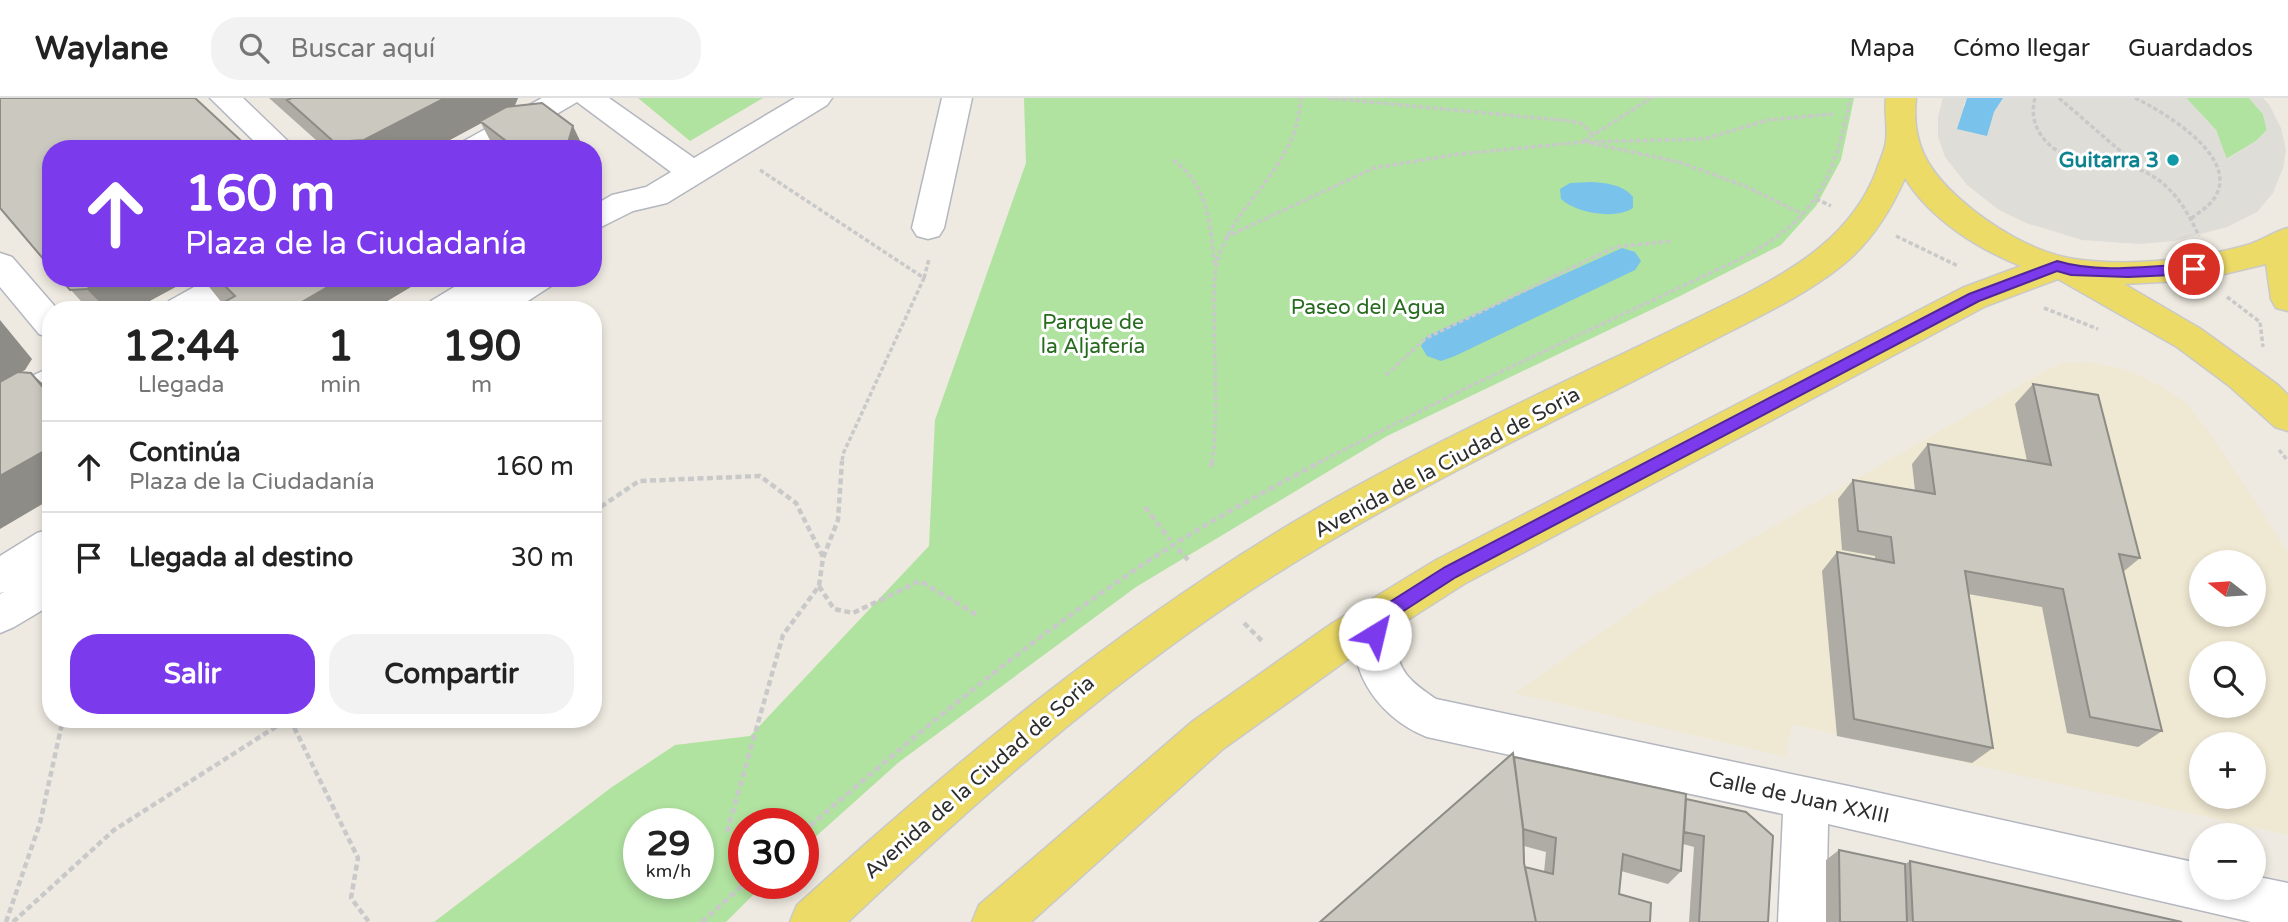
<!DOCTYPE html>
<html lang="es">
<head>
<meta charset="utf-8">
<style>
  body { margin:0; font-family:"Varela Round",sans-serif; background:#f2f2f2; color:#222; height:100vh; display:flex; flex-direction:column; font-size:26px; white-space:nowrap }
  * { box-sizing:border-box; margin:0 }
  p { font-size:23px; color:#767676 }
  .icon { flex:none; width:38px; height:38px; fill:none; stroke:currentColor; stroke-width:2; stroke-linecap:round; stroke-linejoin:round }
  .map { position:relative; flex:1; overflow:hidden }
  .side { position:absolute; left:42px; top:203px; width:560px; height:427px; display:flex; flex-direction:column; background:#fff; border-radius:28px; box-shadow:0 4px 10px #0003 }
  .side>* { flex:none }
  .banner { position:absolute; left:42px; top:42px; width:560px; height:147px; border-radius:28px; box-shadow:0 4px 10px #0003; background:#7c3aed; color:#fff; overflow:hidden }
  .needle { width:46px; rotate:287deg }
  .controls { position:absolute; left:2189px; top:452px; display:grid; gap:14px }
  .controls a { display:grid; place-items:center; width:77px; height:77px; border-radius:50%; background:#fff; box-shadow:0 4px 10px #0003; font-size:35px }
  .speed { position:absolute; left:623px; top:710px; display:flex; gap:14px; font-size:35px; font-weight:700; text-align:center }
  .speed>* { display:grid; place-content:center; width:91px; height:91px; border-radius:50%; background:#fff; box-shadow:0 4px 10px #0003; line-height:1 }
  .speed small { font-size:18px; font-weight:400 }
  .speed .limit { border:10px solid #d22; background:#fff; color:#111 }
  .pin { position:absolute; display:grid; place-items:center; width:60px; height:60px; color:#fff; margin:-30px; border:4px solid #fff; border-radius:50%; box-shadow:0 2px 7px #0007 }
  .me { position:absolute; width:77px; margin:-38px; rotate:36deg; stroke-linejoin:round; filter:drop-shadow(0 0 5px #0008) }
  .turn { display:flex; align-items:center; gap:24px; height:147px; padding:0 28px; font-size:32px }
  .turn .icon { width:91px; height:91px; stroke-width:2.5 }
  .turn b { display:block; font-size:49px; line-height:60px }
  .eta { display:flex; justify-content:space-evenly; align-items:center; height:119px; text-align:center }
  .eta b { font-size:42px; font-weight:700; line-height:49px }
  .cta { display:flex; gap:14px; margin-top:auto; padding:14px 28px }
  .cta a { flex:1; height:80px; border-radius:28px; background:#7c3aed; color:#fff; font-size:28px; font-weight:700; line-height:80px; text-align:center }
  .cta a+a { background:#f2f2f2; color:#222 }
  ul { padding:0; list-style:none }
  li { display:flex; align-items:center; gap:21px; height:91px; padding:0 28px; border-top:2px solid #e0e0e0 }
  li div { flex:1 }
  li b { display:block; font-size:26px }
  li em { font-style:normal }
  header { display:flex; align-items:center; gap:42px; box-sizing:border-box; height:98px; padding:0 35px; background:#fff; border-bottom:2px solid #e0e0e0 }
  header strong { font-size:33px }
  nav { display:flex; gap:38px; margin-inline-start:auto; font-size:24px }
  .search { width:490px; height:63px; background:#f2f2f2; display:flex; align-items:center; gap:18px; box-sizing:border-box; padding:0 24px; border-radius:28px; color:#767676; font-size:26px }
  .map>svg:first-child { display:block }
  .education { fill:#efe8d2; fill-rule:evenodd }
  .green { fill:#b0e2a0; fill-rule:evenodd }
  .plaza { fill:#dfddd8 }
  .water { fill:#79c2ec }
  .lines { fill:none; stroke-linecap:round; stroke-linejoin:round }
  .canal { fill:#79c2ec; fill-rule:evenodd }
  .minor-casing { stroke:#b4b6c0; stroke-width:3 }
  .major-casing { stroke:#c9c9c9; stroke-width:3 }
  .path-far1 { stroke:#c9c9c9; stroke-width:3.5; stroke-dasharray:4.5 2.5; stroke-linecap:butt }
  .path { stroke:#c9c9c9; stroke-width:4.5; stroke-dasharray:6 3.5; stroke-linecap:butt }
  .minor { fill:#fff; fill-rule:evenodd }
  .major { fill:#eddb68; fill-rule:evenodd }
  .wall { fill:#aeaca4; fill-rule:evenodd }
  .shaded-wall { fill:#8d8c86 }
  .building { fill:#cac8bf; stroke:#8d8c86; stroke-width:2 }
  .route { fill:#7c3aed; stroke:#51269a; stroke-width:2 }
  .culture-dot { fill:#0f9aa8; stroke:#fff; stroke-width:2.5 }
  .labels { text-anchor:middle; stroke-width:6; stroke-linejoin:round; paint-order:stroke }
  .culture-label { font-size:21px; font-weight:bold; fill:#0d838f; stroke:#fff; text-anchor:end }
  .park-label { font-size:21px; fill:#266b1e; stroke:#fff }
  .street-label { font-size:21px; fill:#2e2e2e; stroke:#fff }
</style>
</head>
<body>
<header>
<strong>Waylane</strong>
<div class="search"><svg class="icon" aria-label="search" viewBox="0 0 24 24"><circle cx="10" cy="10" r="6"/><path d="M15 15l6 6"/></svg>Buscar aquí</div>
<nav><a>Mapa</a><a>Cómo llegar</a><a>Guardados</a></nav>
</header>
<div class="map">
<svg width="2288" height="824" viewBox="0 0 2288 824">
  <rect width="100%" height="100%" fill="#eeeae1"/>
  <path class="education" d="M2090,264L2124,271L2161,288L2188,307L2211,337L2288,454V737L1791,626L1786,659L1515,595L1659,494L2043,274L2063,265ZM2202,464H2254V516H2202ZM2202,555H2254V607H2202ZM2202,646H2254V698H2202Z"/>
  <path class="green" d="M638,0H763L690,43Z
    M1024,0H1854L1841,62L1816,108L1781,147L1680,198L1387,338L1136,489L899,664L803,750V726H744V786H764L726,824H434L612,689L675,647L750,638L929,448L935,322L1026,65ZM639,726H698V786H639Z
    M2186,0H2249L2263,16L2267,32L2256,43L2226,61L2216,32Z"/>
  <path class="plaza" d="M1943,0H1967L1963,8L1987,37L1994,14L2003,0H2186L2216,32L2227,61L2256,43L2267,32L2263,16L2249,0H2263L2269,6L2281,30L2286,52L2283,70L2273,95L2257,114L2227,129L2174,143L2139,146L2082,142L2026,125L1999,112L1967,87L1945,59L1938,39V19Z"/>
  <path class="water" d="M1967,0H2003L1994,14L1987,38L1957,31Z
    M1592,84C1607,85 1624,87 1633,99V110C1615,122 1576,115 1561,101L1560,91L1570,85Z"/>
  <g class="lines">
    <path class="canal" d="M1622,150L1635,154L1641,163L1635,172L1455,258L1441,263L1427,258L1421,248L1427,238Z"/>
    <defs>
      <path id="minor" d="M210,0H243L296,51H262Z
        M542,0H609L694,60L795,0H832L827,7L667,105L633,113L593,133V108L612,97L646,89L671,74L577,4L497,51H458L462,44Z
        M942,0H972L944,130L939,138L928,141L917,138L912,130Z
        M0,155L12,159L58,212H51V240L39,236L0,189Z
        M210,180H255L250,188L209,212H164L169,203Z
        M469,180H556L551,188L514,212H426L431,203Z
        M51,269V299L0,324V293Z
        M51,431V467L44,471L51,469V507L14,529L0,535V496L4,494L0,495V458L37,435Z
        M1377,503L1391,508C1397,521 1396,527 1396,541C1396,573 1411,584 1436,601L1853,689L2202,766V789H2254V778L2288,785V824H2251L1828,726L1826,824H1778L1783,716L1427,639C1376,619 1337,563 1363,508Z"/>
      <path id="major" d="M1886,0H1916C1911,45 1928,73 1961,102C1990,128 2035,155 2074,161C2127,169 2192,162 2244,148C2260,144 2272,134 2288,130V213L2276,210L2271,201L2266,166L2199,182L2124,186L2201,231L2278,287L2288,297V333L2275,329L2228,287L2177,249L2058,181L1986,208L1464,486L1361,552L1223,651L1031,824H972L979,807L1193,623L1331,526L1436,462L1962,190L2021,168C1978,151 1930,121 1905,80C1890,114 1870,146 1840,169C1807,195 1770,213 1733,232C1694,252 1655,272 1616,292C1490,354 1365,417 1248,494C1104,589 974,705 848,824H790L797,807C952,667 1112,533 1292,425C1437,339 1594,272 1744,197C1800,168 1852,135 1876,74C1879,64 1885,53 1886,43C1888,29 1884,14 1886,0Z"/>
    </defs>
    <use href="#minor" class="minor-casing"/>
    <use href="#major" class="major-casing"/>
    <path class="path-far1" d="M1328,0L1571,23L1582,26L1593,37
      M2035,0C2025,37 2060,62 2095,67C2111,69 2128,66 2143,73C2171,85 2187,112 2199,138
      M2059,0L2141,71
      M2135,0C2164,14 2240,59 2215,99C2210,108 2199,114 2191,121
      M1584,43L1651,0
      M1590,45L1679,64L1745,88L1803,116
      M1173,62C1209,87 1210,128 1215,168
      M760,72L924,180L843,356L842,365
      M1816,101L1831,108
      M1896,138L1958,168
      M1226,139L1374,70L1459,56L1583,44L1704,41L1768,22L1833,16
      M924,180L929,161
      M2227,199L2260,224L2263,249
      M2044,210L2098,231
      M1386,277L1426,240L1615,149L1672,143
      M2279,352L2288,363
      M1212,365C1218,319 1215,273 1214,227C1214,204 1212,180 1219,158C1233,115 1270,87 1289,46C1297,31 1299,16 1301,0
      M1318,365L1462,292L1736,163C1815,123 1834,84 1850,0"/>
    <path class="path" d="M1211,369L1212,363
      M1145,409L1170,442
      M593,414L639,383L760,378L796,405L823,459
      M1178,451L1188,462
      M819,488L834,511L853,515L920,483L977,517
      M1244,525L1262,543
      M290,621L358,760L351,800L369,824
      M727,734L783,537L819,488L823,460L838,422L842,363
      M803,734C921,632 1041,531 1173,447C1221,417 1271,390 1322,363
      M6,824L40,725L63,621
      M13,824L114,732L288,621
      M702,824L744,786"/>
    <use href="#minor" class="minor"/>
    <use href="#major" class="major"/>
  </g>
  <path class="wall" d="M269,0H518L515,7L511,9L584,51L494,50L481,25L433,51H326Z
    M60,180H192L133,212H89Z
    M202,180H247L250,183L426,180L372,212H210L222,205Z
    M2033,286L2140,460L2123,474L2162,633L2138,649L2067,635L2042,509L1968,496L1993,650L1972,665L1837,638L1822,473L1837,454L1875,461V458L1842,452L1838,401L1853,382L1915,393L1912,366L1928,346L2027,363L2015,306Z
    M1514,659L1686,701L1768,824H1689L1694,749L1683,746L1681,773L1668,786L1621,773L1320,824ZM1524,748L1546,754L1544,774L1525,769Z
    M1839,752L1905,766L1910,763L2182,824H1826V762Z"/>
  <path class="shaded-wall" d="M445,0H518L515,7L433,51H369L364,42Z
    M573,28L584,51H566Z
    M107,180H192L133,212H107L87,191Z
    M343,180H426L372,212H288Z
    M0,222L32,261L25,272L0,285Z
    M31,275L51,293V299Z
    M51,340V401L0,431V378Z"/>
  <path class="building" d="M0,0H195L250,51H51V170L0,110Z
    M292,0H445L364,42L334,44L287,2Z
    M542,5L573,28L566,51H492L506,43L480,23L506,9Z
    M60,180H107L87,191L70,192Z
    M217,180H247L250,183L256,180H343L288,212H210L235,198Z
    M18,274L31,275L51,299V340L44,353L0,378V284Z
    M2033,286L2098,297L2140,460L2119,456L2162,633L2090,619L2063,491L1965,473L1993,650L1854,621L1837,454L1894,465L1891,439L1858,433L1853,382L1935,396L1928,346L2051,367Z
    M1513,655L1523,728L1524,765L1536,824H1320Z
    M1514,659L1686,696L1681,773L1623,756L1619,796L1651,805L1650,824H1536L1525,769L1553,776L1556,740L1523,731Z
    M1686,701L1746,714L1773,738L1768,824H1699L1704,738L1684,734Z
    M1839,752L1905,766L1907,824H1840Z
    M1910,763L2182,824H1913Z"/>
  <path class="route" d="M2057,163C2100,176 2150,168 2194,166L2201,171L2194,176L2128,179L2071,177L2057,173L1979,203L1456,479L1385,525L1381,541L1375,543L1369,541L1366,536L1371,516L1445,469L1969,196Z"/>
  <circle class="culture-dot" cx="2173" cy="62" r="7"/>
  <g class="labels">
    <g class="culture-label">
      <text x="2159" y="69">Guitarra 3</text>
    </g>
    <g class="park-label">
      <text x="1368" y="216">Paseo del Agua</text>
      <text x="1093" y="231">Parque de<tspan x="1093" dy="24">la Aljafería</tspan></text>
    </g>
    <g class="street-label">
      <text transform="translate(1447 364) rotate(-28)" y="7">Avenida de la Ciudad de Soria</text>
      <text transform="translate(979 679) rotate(-41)" y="7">Avenida de la Ciudad de Soria</text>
      <text transform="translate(1799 699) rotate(12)" y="7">Calle de Juan XXIII</text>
    </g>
  </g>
</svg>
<div class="controls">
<a><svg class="needle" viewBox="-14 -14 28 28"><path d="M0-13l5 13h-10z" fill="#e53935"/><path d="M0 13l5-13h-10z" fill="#767676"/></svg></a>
<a><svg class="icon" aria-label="search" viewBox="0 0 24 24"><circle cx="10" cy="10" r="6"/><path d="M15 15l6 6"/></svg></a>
<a>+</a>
<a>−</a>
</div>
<div class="speed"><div>29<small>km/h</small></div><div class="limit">30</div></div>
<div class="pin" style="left:2194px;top:171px;background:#d93025"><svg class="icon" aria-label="arrive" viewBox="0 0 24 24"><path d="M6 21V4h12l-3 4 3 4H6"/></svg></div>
<svg class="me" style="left:1375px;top:536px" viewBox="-20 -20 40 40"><circle r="19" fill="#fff"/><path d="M0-13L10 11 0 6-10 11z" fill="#7c3aed"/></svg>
<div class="banner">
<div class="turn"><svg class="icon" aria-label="ahead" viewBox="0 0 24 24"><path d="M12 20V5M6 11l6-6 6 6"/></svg><div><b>160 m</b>Plaza de la Ciudadanía</div></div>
</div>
<section class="side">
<div class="eta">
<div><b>12:44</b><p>Llegada</p></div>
<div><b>1</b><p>min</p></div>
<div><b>190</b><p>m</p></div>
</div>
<ul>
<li><svg class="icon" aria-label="ahead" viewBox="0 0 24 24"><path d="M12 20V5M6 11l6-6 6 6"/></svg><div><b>Continúa</b><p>Plaza de la Ciudadanía</p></div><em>160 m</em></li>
<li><svg class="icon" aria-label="arrive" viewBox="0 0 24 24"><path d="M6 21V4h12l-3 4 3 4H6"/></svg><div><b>Llegada al destino</b></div><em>30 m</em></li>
</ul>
<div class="cta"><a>Salir</a><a>Compartir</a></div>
</section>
</div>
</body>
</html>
